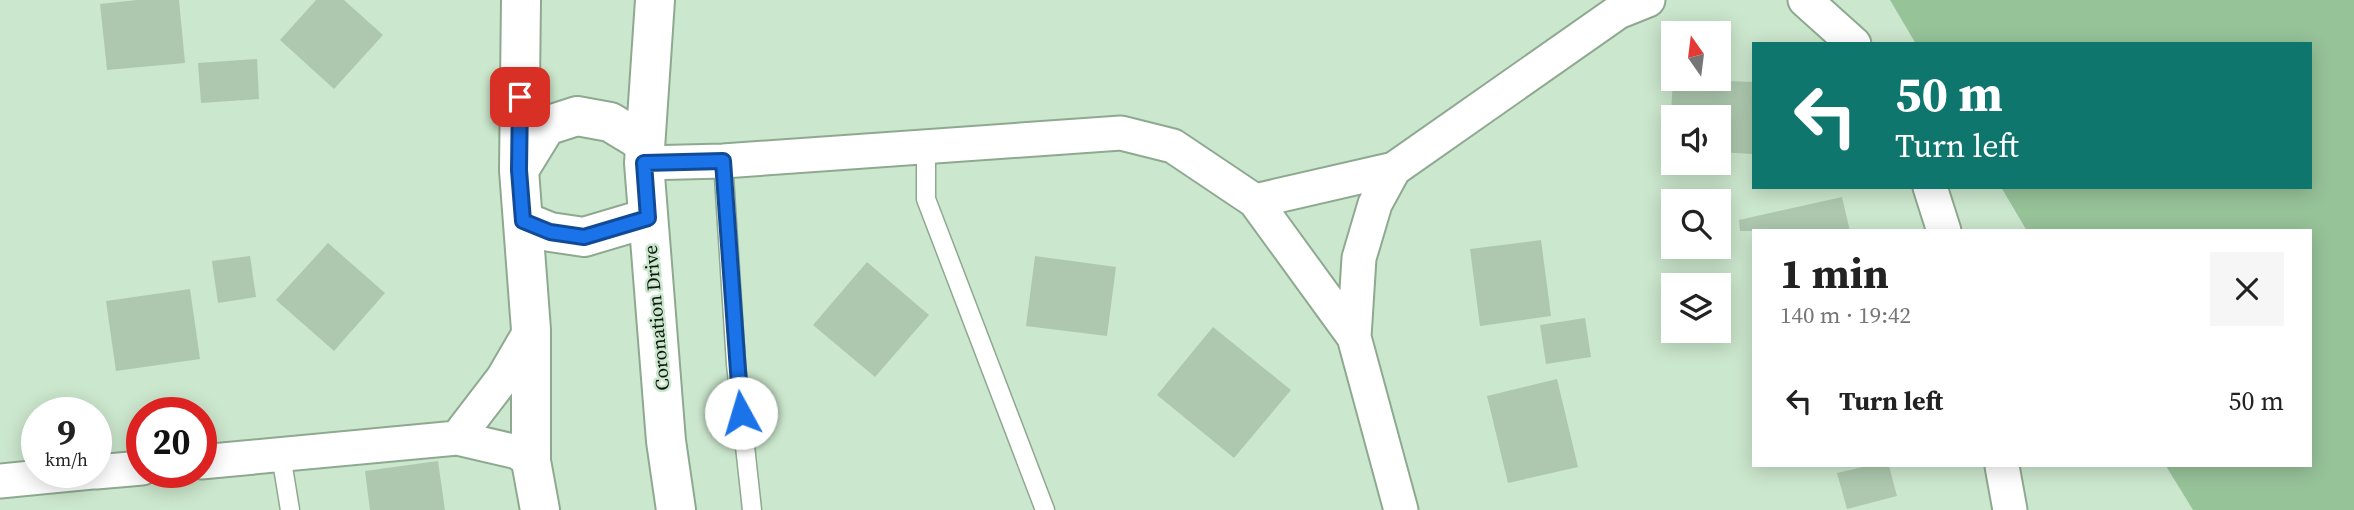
<!DOCTYPE html>
<html lang="en">
<head>
<meta charset="utf-8">
<style>
  body { margin:0; font-family:"Source Serif 4",serif; background:#f6f6f6; color:#222; height:100vh; display:flex; flex-direction:column; font-size:26px; white-space:nowrap }
  * { box-sizing:border-box; margin:0 }
  p { font-size:23px; color:#767676 }
  .icon { flex:none; width:38px; height:38px; fill:none; stroke:currentColor; stroke-width:2; stroke-linecap:round; stroke-linejoin:round }
  .map { position:relative; flex:1; overflow:hidden }
  .details { position:absolute; left:1752px; top:229px; width:560px; height:238px; display:flex; flex-direction:column; background:#fff; border-radius:0px; box-shadow:0 4px 18px #0003 }
  .details>* { flex:none }
  .top-card { position:absolute; left:1752px; top:42px; width:560px; height:147px; border-radius:0px; box-shadow:0 4px 18px #0003; background:#0f766e; color:#fff; overflow:hidden }
  .needle { width:46px; rotate:346deg }
  .controls { position:absolute; left:1661px; top:21px; display:grid; gap:14px }
  .controls a { display:grid; place-items:center; width:70px; height:70px; border-radius:0px; background:#fff; box-shadow:0 4px 18px #0003; font-size:35px }
  .speed { position:absolute; left:21px; top:397px; display:flex; gap:14px; font-size:35px; font-weight:700; text-align:center }
  .speed>* { display:grid; place-content:center; width:91px; height:91px; border-radius:50%; background:#fff; box-shadow:0 4px 18px #0003; line-height:1 }
  .speed small { font-size:18px; font-weight:400 }
  .speed .limit { border:10px solid #d22; background:#fff; color:#111 }
  .pin { position:absolute; display:grid; place-items:center; width:60px; height:60px; color:#fff; margin:-30px; border-radius:14px; box-shadow:0 4px 10px #0006 }
  .me { position:absolute; width:77px; margin:-38px; rotate:354deg; stroke-linejoin:round; filter:drop-shadow(0 0 5px #0008) }
  .turn { display:flex; align-items:center; gap:24px; height:147px; padding:0 28px; font-size:32px }
  .turn .icon { width:91px; height:91px; stroke-width:2.5 }
  .turn b { display:block; font-size:49px; line-height:60px }
  .round { display:grid; place-items:center; flex:none; width:74px; height:74px; border-radius:0px; background:#f6f6f6 }
  .headline { display:flex; align-items:center; justify-content:space-between; height:119px; padding:0 28px }
  h1 { font-size:42px; font-weight:700; line-height:52px }
  ul { padding:0; list-style:none }
  li { display:flex; align-items:center; gap:21px; height:105px; padding:0 28px }
  li div { flex:1 }
  li b { display:block; font-size:26px }
  li em { font-style:normal }
  .map>svg:first-child { display:block }
  .green { fill:#97c399 }
  .building { fill:#adc8ae }
  .lines { fill:none; stroke-linecap:round; stroke-linejoin:round }
  .lane-casing { stroke:#8ea990; stroke-width:21 }
  .street-casing { stroke:#8ea990; stroke-width:37 }
  .secondary-casing { stroke:#8ea990; stroke-width:42 }
  .lane { stroke:#fff; stroke-width:18 }
  .street { stroke:#fff; stroke-width:33 }
  .secondary { stroke:#fff; stroke-width:38 }
  .route-casing { stroke:#114b97; stroke-width:18 }
  .route { stroke:#1a73e8; stroke-width:12 }
  .labels { text-anchor:middle; stroke-width:5; stroke-linejoin:round; paint-order:stroke }
  .street-label { font-size:19px; fill:#0e180f; stroke:#cbe7cd }
</style>
</head>
<body>
<div class="map">
<svg width="2354" height="510" viewBox="0 0 2354 510">
  <rect width="100%" height="100%" fill="#cbe7cd"/>
  <path class="green" d="M1890,0H2354V510H2193L2166,466H2310V231H2027L2001,187H2310V44H1916Z"/>
  <path class="building" d="M137,0H179L185,63L107,70L100,4Z
    M316,0H344L383,35L334,89L280,40Z
    M257,59L259,99L201,103L198,63Z
    M1673,79L1754,82L1753,154L1718,152V117H1673V149H1669Z
    M1842,197L1850,231H1740L1739,220Z
    M1541,240L1551,316L1480,326L1470,249Z
    M328,243L385,293L334,351L276,300Z
    M250,256L256,297L218,303L212,261Z
    M1035,256L1116,267L1107,336L1026,326Z
    M867,262L929,315L875,377L813,325Z
    M190,289L200,359L116,371L106,301Z
    M1585,318L1591,357L1546,364L1540,325Z
    M1213,327L1291,390L1234,458L1157,395Z
    M1557,379L1578,467L1508,483L1487,396Z
    M438,461L445,510H370L365,471Z
    M1867,466H1889L1897,496L1847,509L1837,473Z"/>
  <g class="lines">
    <defs>
      <path id="lane" d="M926,147V199L1045,510
        M723,161L736,364L752,510
        M281,455L290,510"/>
      <path id="street" d="M1805,0L1854,44
        M644,163L723,161L1121,133L1173,146L1255,201L1354,337L1401,510
        M1930,187L1944,231
        M1255,201L1394,169
        M1354,337L1359,258L1375,204L1394,169L1618,12L1648,0
        M457,438L503,378L531,330
        M201,462L457,438L517,452L531,461
        M2002,466L2010,510
        M96,472L142,468
        M0,481L92,472"/>
      <path id="secondary" d="M521,0L519,170L531,330V461L540,510
        M655,0L644,163L666,441L676,510
        M519,170L546,126L577,116L610,122L638,139L645,149
        M523,221L550,232L584,237L648,218"/>
    </defs>
    <use href="#lane" class="lane-casing"/>
    <use href="#street" class="street-casing"/>
    <use href="#secondary" class="secondary-casing"/>
    <use href="#lane" class="lane"/>
    <use href="#street" class="street"/>
    <use href="#secondary" class="secondary"/>
  </g>
  <g class="lines">
    <defs>
      <path id="route" d="M520,97L519,170L523,221L550,232L584,237L648,218L644,163L723,161L741,413"/>
    </defs>
    <use href="#route" class="route-casing"/>
    <use href="#route" class="route"/>
  </g>
  <g class="labels">
    <g class="street-label">
      <text transform="translate(656 318) rotate(-95)" y="7">Coronation Drive</text>
    </g>
  </g>
</svg>
<div class="controls">
<a><svg class="needle" viewBox="-14 -14 28 28"><path d="M0-13l5 13h-10z" fill="#e53935"/><path d="M0 13l5-13h-10z" fill="#767676"/></svg></a>
<a><svg class="icon" aria-label="sound" viewBox="0 0 24 24"><path d="M4 9h4l5-4v14l-5-4H4zM17 9q2 3 0 6"/></svg></a>
<a><svg class="icon" aria-label="search" viewBox="0 0 24 24"><circle cx="10" cy="10" r="6"/><path d="M15 15l6 6"/></svg></a>
<a><svg class="icon" aria-label="layers" viewBox="0 0 24 24"><path d="M12 4l9 5-9 5-9-5zM3 14l9 5 9-5"/></svg></a>
</div>
<div class="speed"><div>9<small>km/h</small></div><div class="limit">20</div></div>
<div class="pin" style="left:520px;top:97px;background:#d93025"><svg class="icon" aria-label="arrive" viewBox="0 0 24 24"><path d="M6 21V4h12l-3 4 3 4H6"/></svg></div>
<svg class="me" style="left:741px;top:413px" viewBox="-20 -20 40 40"><circle r="19" fill="#fff"/><path d="M0-13L10 11 0 6-10 11z" fill="#1a73e8"/></svg>
<div class="top-card">
<div class="turn"><svg class="icon" aria-label="left" viewBox="0 0 24 24"><path d="M17 20v-9H6M10 6l-5 5 5 5"/></svg><div><b>50 m</b>Turn left</div></div>
</div>
<section class="details">
<div class="headline"><div><h1>1 min</h1><p>140 m · 19:42</p></div><a class="round"><svg class="icon" aria-label="close" viewBox="0 0 24 24"><path d="M6 6l12 12M18 6L6 18"/></svg></a></div>
<ul>
<li><svg class="icon" aria-label="left" viewBox="0 0 24 24"><path d="M17 20v-9H6M10 6l-5 5 5 5"/></svg><div><b>Turn left</b></div><em>50 m</em></li>
</ul>
</section>
</div>
</body>
</html>
